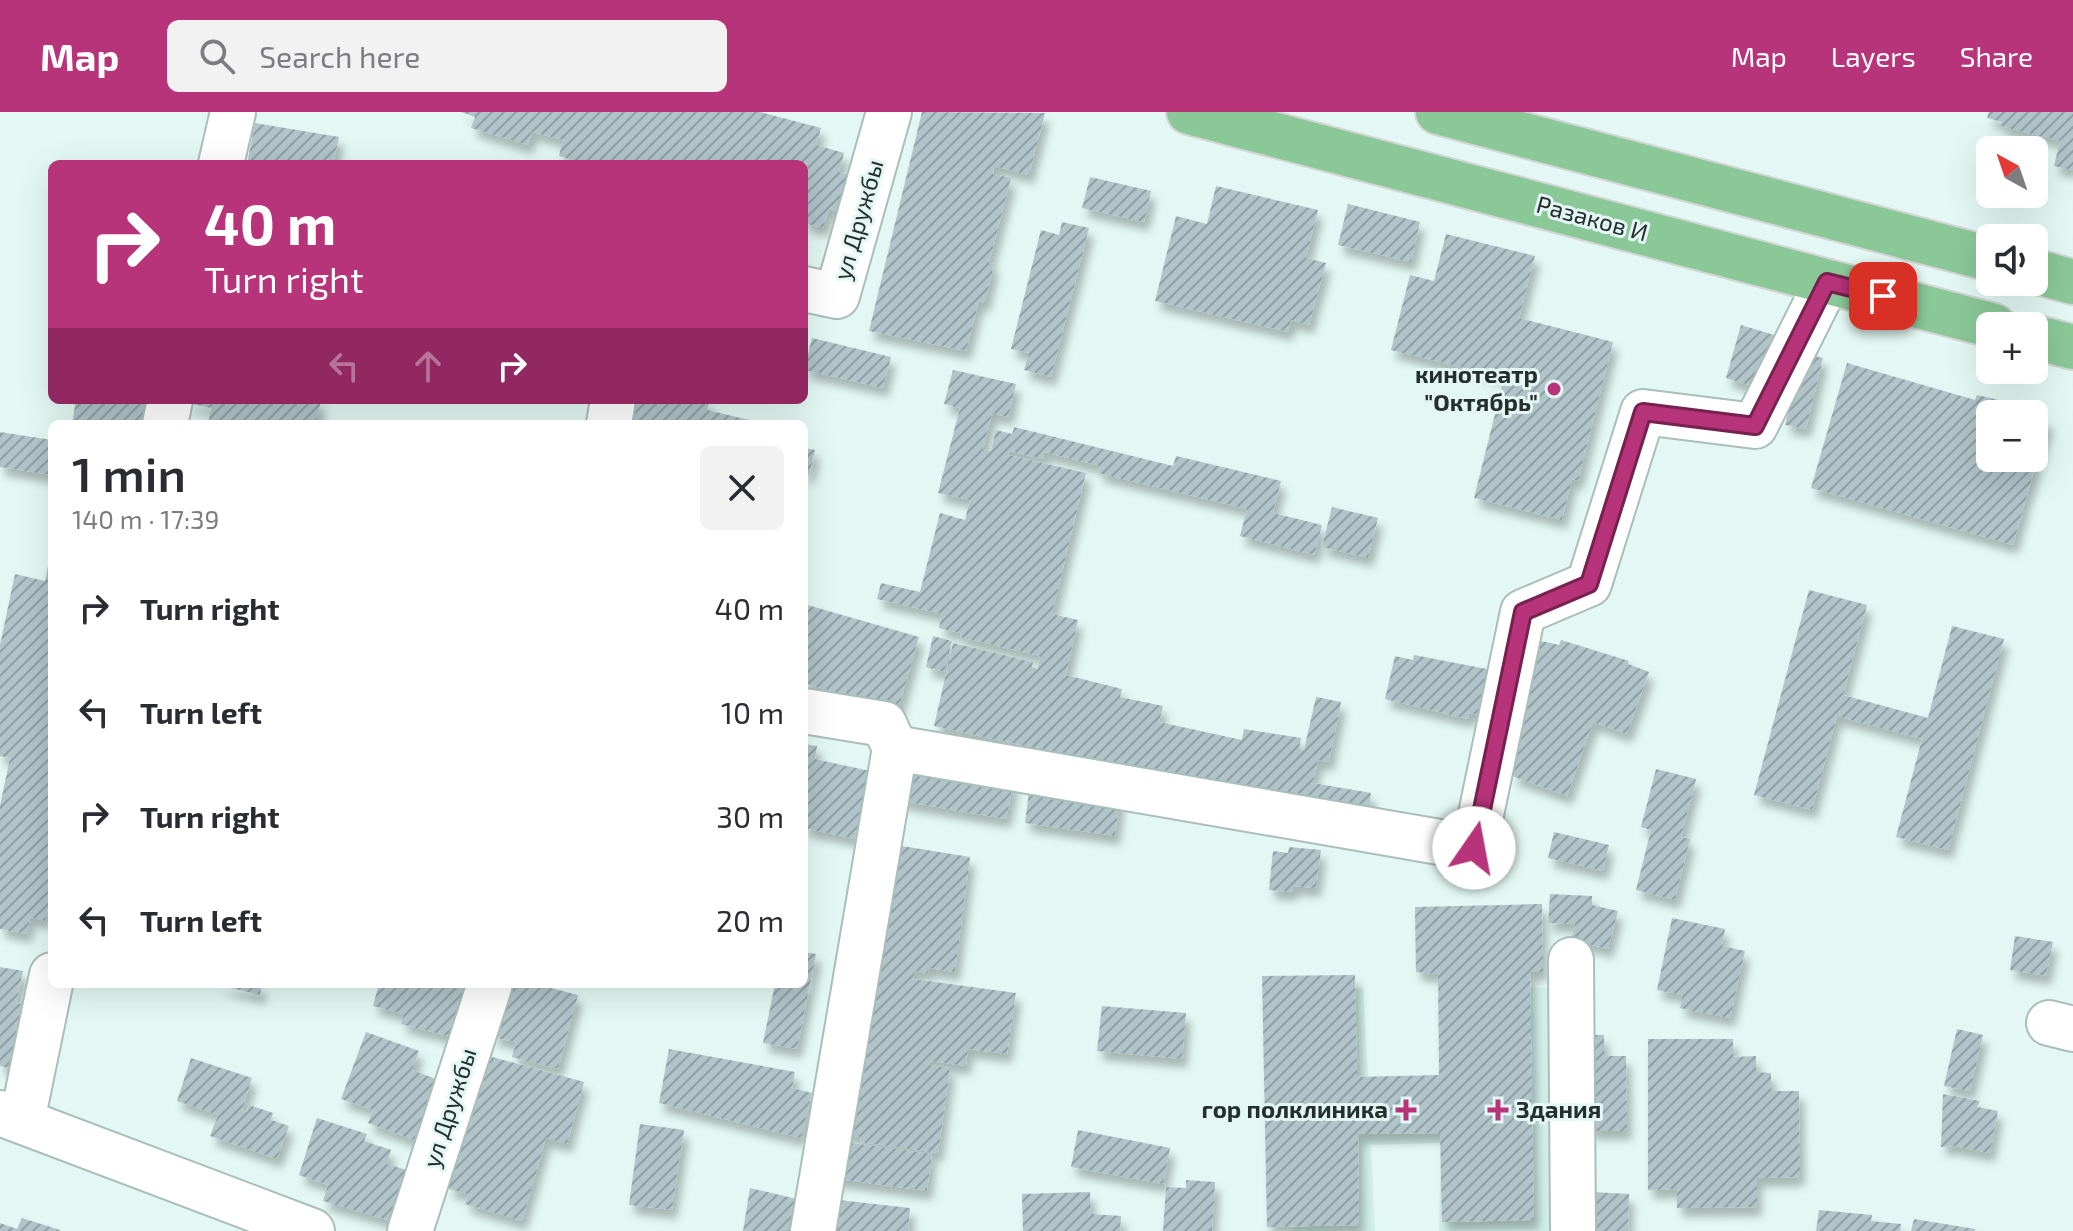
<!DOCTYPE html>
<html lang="en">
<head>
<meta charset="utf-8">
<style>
  body { margin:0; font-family:"Exo 2",sans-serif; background:#f2f2f3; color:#2b2b33; height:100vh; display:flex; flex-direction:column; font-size:30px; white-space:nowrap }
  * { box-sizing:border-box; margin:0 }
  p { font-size:26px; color:#7c7c81 }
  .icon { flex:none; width:44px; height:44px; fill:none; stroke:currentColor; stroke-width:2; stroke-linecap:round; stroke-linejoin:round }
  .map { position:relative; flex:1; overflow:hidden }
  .drawer { position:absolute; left:48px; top:308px; width:760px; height:568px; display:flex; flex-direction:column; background:#fff; border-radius:12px; box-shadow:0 8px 32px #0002 }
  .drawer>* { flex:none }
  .top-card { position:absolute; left:48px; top:48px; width:760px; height:244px; border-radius:12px; box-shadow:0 8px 32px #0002; background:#b7337a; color:#fff; overflow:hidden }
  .needle { width:52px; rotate:320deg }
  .controls { position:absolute; left:1976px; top:24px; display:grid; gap:16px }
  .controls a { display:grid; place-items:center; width:72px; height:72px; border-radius:12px; background:#fff; box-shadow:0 8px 32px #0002; font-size:40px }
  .pin { position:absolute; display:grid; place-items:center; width:68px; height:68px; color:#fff; margin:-34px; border-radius:16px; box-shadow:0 4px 12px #0006 }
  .me { position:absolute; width:88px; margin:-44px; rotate:12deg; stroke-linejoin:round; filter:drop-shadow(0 0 6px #0008) }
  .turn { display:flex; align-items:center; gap:28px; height:168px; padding:0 24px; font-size:36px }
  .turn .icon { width:104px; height:104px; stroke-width:2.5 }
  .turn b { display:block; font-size:56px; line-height:68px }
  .lanes { display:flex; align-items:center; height:76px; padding:0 24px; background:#0003; justify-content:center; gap:40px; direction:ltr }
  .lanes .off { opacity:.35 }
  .round { display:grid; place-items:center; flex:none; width:84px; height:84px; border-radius:12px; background:#f2f2f3 }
  .overview { display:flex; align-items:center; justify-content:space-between; height:136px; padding:0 24px }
  h1 { font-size:48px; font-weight:600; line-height:60px }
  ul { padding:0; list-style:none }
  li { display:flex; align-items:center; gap:24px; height:104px; padding:0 24px }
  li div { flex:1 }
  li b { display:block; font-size:30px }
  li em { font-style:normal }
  header { display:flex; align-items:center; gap:48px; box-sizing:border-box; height:112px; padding:0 40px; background:#b7337a; color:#fff }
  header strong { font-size:38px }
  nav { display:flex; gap:44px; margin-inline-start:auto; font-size:28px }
  .search { width:560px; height:72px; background:#f2f2f3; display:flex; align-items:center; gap:20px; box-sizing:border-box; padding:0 28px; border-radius:12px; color:#7c7c81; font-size:30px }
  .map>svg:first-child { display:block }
  .built { fill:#d1eee8 }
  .building { fill:url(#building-hatch); filter:url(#shadow) }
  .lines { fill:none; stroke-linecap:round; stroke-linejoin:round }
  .minor-casing { stroke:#aabeba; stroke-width:48 }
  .major-casing { stroke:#d4d5d5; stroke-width:48 }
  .minor { stroke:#fff; stroke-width:44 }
  .major { stroke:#8ac898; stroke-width:44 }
  .route-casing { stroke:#77214f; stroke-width:20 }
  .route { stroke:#b7337a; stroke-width:14 }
  .poi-dot { fill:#b7337a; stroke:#e3f8f4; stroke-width:3 }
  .labels { text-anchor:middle; stroke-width:6; stroke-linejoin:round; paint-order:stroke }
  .street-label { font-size:24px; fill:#272f2e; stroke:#e3f8f4 }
  .poi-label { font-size:24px; font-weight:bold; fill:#272f2e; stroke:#e3f8f4; text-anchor:end }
</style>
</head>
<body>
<header>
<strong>Map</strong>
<div class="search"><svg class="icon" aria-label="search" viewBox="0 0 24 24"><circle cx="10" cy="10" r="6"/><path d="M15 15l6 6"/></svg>Search here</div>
<nav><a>Map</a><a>Layers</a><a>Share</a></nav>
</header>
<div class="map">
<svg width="2073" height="1119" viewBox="0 0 2073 1119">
  <defs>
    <pattern id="building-hatch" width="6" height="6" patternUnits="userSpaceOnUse" patternTransform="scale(2)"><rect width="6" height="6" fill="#b1c4c9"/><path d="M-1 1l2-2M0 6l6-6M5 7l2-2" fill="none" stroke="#90a0a4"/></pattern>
    <filter id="shadow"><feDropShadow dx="5" dy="9" stdDeviation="4" flood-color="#0004"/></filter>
  </defs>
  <rect width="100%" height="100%" fill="#e3f8f4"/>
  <path class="built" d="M1444,874L1556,876L1551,1119H1439L1441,1031L1371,1033L1375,1119H1293L1280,880L1363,876L1368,965L1442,964Z"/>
  <path class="building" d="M461,0H760L821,16L816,33L844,41L839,60L857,65L847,102L829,97L823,116L804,111V52H590L559,44L563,28L532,20L528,33L471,16L475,5Z
    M922,0L1045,1L1029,63L994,54L993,62L1011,66L989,151L994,152L985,191L979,189L966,239L869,219Z
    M1989,0H2073V58L2054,54L2060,29L2001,14L2002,10L1987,6Z
    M255,11L339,25L333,52H247Z
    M1090,65L1151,79L1144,110L1082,96Z
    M1216,74L1318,98L1306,146L1326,151L1309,213L1291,208L1288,220L1155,189L1176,104L1207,112Z
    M1348,92L1420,110L1411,150L1338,133Z
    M1062,110L1089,116L1051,265L1024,258L1029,241L1011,237L1041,118L1059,123Z
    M1446,122L1535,144L1519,206L1613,230L1578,369L1572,367L1562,408L1474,386L1504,266L1391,238L1410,163L1434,169Z
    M1741,213L1774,223L1759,276L1726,266Z
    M812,226L891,245L883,276L804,258Z
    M1802,241L1823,246L1806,317L1785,313Z
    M1847,251L1975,288L1977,283L1999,288L1998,295L2020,301L1990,302V346H2034V305L2048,309L2013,433L1811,376Z
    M953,258L1016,272L1008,305L992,301L983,337L991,339L996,318L1012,322L1014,315L1173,354L1176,344L1193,348L1281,369L1273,401L1322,413L1314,443L1240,424L1247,397L1098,361L1100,354L1044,340L1043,347L1009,339L1008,343L1086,361L1052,502L1078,508L1066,563L1122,577L1120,585L1163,594L1159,610L1242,628L1244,617L1301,626L1299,637L1304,638L1316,585L1341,590L1329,650L1318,648L1313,671L1371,681L1368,704L1061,650L1062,642L934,614L953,531L1033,550L1032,555L1038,557L1040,544L960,525L961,521L939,516L942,502L877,487L881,471L920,480L940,401L965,408L970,388L938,381L960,296L944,292Z
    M76,288H146L141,312H72Z
    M188,288H321L316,312H230L209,308L211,296L187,291Z
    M629,288H710L707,298L766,312H624Z
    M0,320L52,328V363L0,355Z
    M804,336L815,338L809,363L804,362Z
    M1332,395L1378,406L1368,446L1322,435Z
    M51,440L52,702L48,719L52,720V780L45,809L30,805L27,822L0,817V694L10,646L0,644V533L15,462L45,469Z
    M1809,478L1867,493L1843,583L1928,606L1952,514L2004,527L1948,738L1896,725L1922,627L1837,604L1812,698L1754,683Z
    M804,492L919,525L898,598L804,571Z
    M933,524L952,529L944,560L926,555Z
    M1532,527L1559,533L1561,528L1629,549L1628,552L1649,560L1627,622L1593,610L1567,684L1512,664L1517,650L1503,646Z
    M1414,543L1497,559L1487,605L1469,601L1468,607L1385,587L1395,544L1413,548Z
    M804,632L817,634L815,647L870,659L855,727L804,716Z
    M890,646L1014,669L1006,707L901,689Z
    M1656,657L1696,667L1681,725L1690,727L1675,788L1636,778L1651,718L1641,715Z
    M1030,672L1120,684L1115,724L1025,711Z
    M1554,720L1609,733L1603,759L1548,746Z
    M871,729L970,745L955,860L929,856L928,861L915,859L913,867L1016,881L1007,942L968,937L966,954L930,949L929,953L950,956L938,1041L860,1030L861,1025L841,1022Z
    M1289,735L1321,738L1316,776L1293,774L1292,780L1269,778L1273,739L1288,741Z
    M1550,782L1592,784V793L1618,799L1608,837L1571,828L1575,812L1548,811Z
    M1542,792L1543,860H1530L1534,1108L1442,1110L1440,1021L1358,1022L1359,1113L1267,1115L1262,864L1355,863L1357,965L1439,963L1438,862L1416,860L1415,795Z
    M1672,806L1725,817L1722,834L1745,839L1730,906L1680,896L1682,883L1657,878Z
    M2015,824L2053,830L2046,864L2010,858Z
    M804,840L816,842L797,937L763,931L775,872H804Z
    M0,855L23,859L16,891L37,896L23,959L0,954Z
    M215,872H262L260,883Z
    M379,872H470L456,926L401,912L404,902L373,894Z
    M504,872H552L551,876L578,883L558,957L512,945L516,930L492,925Z
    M1102,894L1186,901L1182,947L1097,939Z
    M1957,917L1983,923L1970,979L1944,974Z
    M366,920L419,939L412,958L436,967L414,1028L368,1011L373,998L341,987Z
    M1564,923H1604V944H1626L1627,1019H1590Z
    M1648,927H1733V945L1756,944V960L1771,961V979H1799L1800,1065L1757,1066V1095L1677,1096V1077L1648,1078Z
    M669,937L795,960L792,976L812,981L801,1026L659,991Z
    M485,943L584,970L567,1032L546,1026L522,1109L465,1092L468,1082L448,1077Z
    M191,946L252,966L242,998L247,1000L249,993L273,1001L271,1008L289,1014L277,1047L210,1024L218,1003L177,989Z
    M1943,982L1980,989L1977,995L1998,999L1990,1041L1954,1034L1941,1035Z
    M317,1006L367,1022L364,1029L391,1038L387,1052L410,1059L394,1110L323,1089L328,1073L299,1063Z
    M640,1012L684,1018L672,1098L629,1093Z
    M1078,1018L1170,1036L1163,1072L1071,1055Z
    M837,1029L932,1042L927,1079L831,1066Z
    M1186,1068L1215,1070L1212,1119H1163L1166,1075L1186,1076Z
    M750,1076L797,1087L791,1119H743Z
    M1090,1080L1091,1102L1121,1104L1120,1119H1023L1022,1082Z
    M1593,1080L1629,1082L1628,1119H1591Z
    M839,1088L910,1096L908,1119H819Z
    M1819,1098L1872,1103L1871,1109L1901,1112L1900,1119H1816Z
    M22,1106L60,1118V1119H0V1111L17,1117Z
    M1914,1107L1975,1117V1119H1911Z"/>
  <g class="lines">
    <defs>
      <path id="minor" d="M221,52L233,0
        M804,177L837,184L889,0
        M165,312L170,288
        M609,312L613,288
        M804,599L884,612L895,636L813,1119
        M895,636L1474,736L1523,500L1589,472L1643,300L1755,314L1827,170
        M1571,848L1573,1119
        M2049,911L2073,917
        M0,1001L312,1119
        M22,1009L52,863
        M410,1119L490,872"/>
      <path id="major" d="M1189,0L1994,214
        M1438,0L1990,147
        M2034,159L2073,170
        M2034,225L2073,235"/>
    </defs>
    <use href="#minor" class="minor-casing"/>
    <use href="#major" class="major-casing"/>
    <use href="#minor" class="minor"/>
    <use href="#major" class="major"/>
  </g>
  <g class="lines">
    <defs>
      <path id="route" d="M1474,736L1523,500L1589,472L1643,300L1755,314L1827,170L1883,184"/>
    </defs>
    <use href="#route" class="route-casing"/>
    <use href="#route" class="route"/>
  </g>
  <g class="poi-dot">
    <circle cx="1554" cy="277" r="8"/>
    <path d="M1402 986h8v8h8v8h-8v8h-8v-8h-8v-8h8z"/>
    <path d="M1494 986h8v8h8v8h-8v8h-8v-8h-8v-8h8z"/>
  </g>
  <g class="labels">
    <g class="street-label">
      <text transform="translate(1592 107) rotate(15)" y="8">Разаков И</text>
      <text transform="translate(859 108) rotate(-74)" y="8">ул Дружбы</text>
      <text transform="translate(450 996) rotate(-72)" y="8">ул Дружбы</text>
    </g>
    <g class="poi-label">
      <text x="1538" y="271">кинотеатр<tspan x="1538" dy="28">"Октябрь"</tspan></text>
      <text x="1388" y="1006">гор полклиника</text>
      <text x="1516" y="1006" text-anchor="start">Здания</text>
    </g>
  </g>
</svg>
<div class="controls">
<a><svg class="needle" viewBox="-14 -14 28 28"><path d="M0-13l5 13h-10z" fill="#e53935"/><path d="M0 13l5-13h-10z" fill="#7c7c81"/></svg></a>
<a><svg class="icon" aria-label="sound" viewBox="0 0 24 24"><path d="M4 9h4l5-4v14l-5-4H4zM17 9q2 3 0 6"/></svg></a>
<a>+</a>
<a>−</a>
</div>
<div class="pin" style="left:1883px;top:184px;background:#d93025"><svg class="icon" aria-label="arrive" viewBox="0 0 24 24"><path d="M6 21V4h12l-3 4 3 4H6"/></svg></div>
<svg class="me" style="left:1474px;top:736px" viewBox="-20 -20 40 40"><circle r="19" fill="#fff"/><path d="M0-13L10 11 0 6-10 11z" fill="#b7337a"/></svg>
<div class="top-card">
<div class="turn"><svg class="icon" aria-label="right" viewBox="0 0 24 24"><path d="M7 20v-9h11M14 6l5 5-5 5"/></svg><div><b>40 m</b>Turn right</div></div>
<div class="lanes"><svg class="icon off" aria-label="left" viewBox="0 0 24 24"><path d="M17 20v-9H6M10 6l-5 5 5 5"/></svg><svg class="icon off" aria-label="ahead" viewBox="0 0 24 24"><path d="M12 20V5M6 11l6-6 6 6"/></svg><svg class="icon" aria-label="right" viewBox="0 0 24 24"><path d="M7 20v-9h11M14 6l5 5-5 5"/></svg></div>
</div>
<section class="drawer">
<div class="overview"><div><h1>1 min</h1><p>140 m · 17:39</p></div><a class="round"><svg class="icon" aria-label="close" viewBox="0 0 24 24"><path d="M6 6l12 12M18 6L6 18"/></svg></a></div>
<ul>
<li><svg class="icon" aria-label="right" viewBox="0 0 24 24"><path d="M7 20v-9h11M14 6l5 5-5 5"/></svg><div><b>Turn right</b></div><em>40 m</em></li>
<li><svg class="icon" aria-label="left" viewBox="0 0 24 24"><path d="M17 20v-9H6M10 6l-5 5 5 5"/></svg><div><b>Turn left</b></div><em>10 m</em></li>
<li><svg class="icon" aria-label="right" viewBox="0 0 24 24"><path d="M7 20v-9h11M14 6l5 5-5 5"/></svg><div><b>Turn right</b></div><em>30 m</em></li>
<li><svg class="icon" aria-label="left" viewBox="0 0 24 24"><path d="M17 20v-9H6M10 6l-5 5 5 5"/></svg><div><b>Turn left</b></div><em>20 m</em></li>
</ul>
</section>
</div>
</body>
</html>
